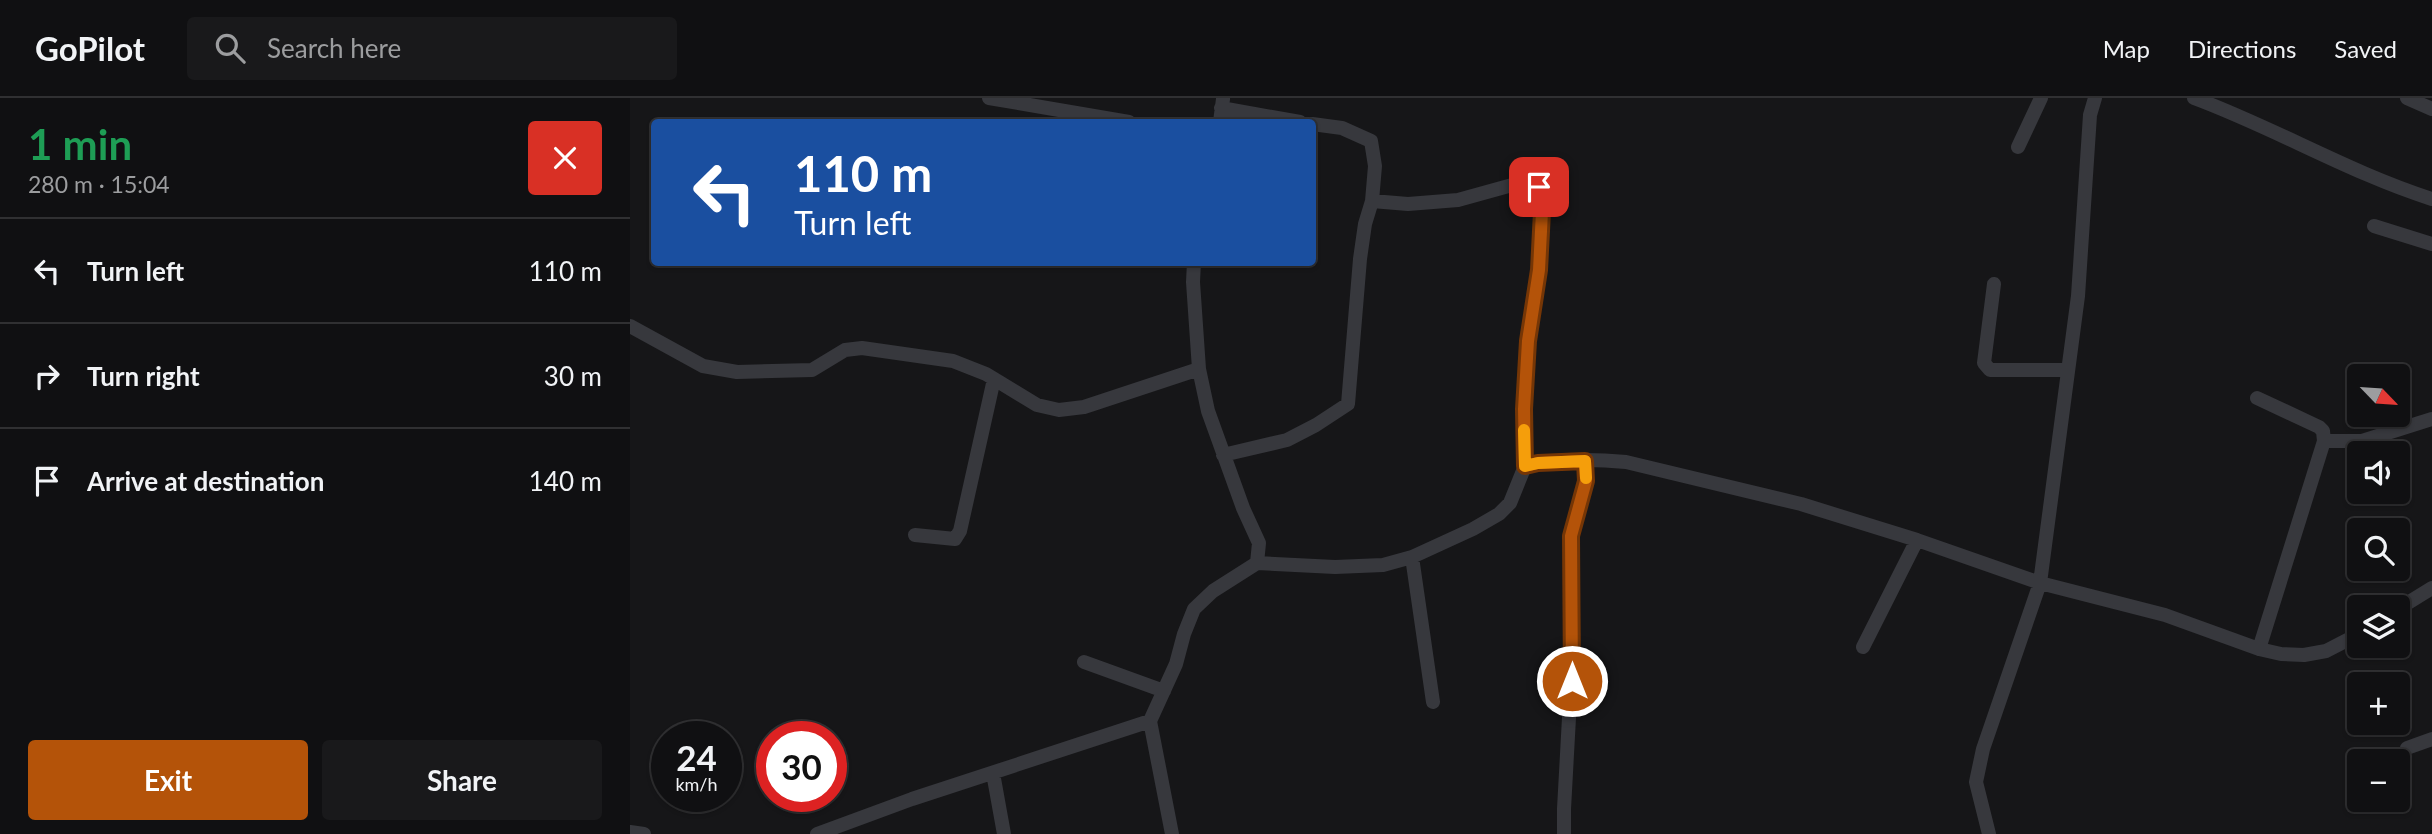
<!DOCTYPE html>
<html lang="en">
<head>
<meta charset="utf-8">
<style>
  body { margin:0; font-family:Lato,sans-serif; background:#19191b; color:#f1f3f6; height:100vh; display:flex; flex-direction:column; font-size:26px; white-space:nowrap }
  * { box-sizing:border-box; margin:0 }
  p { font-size:23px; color:#9c9d9f }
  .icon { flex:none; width:38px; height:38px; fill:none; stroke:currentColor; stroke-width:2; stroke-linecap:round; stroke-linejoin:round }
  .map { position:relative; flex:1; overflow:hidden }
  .side { display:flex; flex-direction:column; background:#101012; width:630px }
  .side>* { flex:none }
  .banner { position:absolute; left:21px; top:21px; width:665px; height:147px; border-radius:7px; box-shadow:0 2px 5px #0004,0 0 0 2px #303032; background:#1a4fa0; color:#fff; overflow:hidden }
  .needle { width:46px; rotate:115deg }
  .fabs { position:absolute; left:1717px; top:266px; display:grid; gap:14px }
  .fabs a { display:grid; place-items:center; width:63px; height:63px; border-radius:7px; background:#101012; box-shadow:0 2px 5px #0004,0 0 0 2px #303032; font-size:35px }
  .speed { position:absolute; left:21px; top:623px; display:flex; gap:14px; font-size:35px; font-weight:700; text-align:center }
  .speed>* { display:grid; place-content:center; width:91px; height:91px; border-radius:50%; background:#101012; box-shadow:0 2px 5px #0004,0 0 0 2px #303032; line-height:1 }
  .speed small { font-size:18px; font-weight:400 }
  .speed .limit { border:10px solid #d22; background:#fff; color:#111 }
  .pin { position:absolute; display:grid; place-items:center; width:60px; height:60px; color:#fff; margin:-30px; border-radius:14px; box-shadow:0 4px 10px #0006 }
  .me { position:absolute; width:77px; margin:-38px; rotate:0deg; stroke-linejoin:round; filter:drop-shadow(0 0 5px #0008) }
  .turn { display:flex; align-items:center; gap:24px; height:147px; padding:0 28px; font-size:32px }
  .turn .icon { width:91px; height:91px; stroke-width:2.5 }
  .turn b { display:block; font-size:49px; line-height:60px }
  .round { display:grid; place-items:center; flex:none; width:74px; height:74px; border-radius:7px; background:#19191b }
  .overview { display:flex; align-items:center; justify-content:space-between; height:119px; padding:0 28px }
  h1 { font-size:42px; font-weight:700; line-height:52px; color:#1e9e55 }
  .cta { display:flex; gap:14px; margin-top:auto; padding:14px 28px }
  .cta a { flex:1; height:80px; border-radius:7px; background:#b45309; color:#fff; font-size:28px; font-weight:700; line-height:80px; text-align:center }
  .cta a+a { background:#19191b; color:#f1f3f6 }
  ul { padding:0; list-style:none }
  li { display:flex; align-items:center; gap:21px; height:105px; padding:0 28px; border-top:2px solid #303032 }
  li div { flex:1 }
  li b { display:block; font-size:26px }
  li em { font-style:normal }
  header { display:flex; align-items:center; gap:42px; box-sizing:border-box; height:98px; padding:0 35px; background:#101012; border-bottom:2px solid #303032 }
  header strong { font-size:33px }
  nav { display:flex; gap:38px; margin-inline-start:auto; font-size:24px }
  .search { width:490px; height:63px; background:#19191b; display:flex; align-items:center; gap:18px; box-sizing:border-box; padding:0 24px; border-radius:7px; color:#9c9d9f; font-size:26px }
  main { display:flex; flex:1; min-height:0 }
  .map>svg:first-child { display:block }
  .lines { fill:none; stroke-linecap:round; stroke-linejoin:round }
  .street { stroke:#37383d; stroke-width:14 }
  .route-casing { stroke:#753606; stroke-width:18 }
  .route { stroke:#b45309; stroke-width:12 }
  .slow { stroke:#f59e0b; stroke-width:12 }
</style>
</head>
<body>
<header>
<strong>GoPilot</strong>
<div class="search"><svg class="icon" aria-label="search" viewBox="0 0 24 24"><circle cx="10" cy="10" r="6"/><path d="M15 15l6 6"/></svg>Search here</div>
<nav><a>Map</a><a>Directions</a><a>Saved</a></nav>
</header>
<main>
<section class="side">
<div class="overview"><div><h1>1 min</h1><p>280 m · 15:04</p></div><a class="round" style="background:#d93025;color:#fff"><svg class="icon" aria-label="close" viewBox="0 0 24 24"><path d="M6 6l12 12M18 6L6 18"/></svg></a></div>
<ul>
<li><svg class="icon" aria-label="left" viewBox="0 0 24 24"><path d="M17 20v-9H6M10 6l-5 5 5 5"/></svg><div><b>Turn left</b></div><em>110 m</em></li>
<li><svg class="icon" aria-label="right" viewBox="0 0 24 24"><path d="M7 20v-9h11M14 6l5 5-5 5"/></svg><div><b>Turn right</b></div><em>30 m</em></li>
<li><svg class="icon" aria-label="arrive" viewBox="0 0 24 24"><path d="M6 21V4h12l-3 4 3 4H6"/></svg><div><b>Arrive at destination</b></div><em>140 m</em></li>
</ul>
<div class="cta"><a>Exit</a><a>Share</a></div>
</section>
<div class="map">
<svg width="1802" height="736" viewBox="0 0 1802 736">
  <rect width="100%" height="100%" fill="#161618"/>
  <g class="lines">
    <path class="street" d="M359,0L499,24
      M1564,0C1645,30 1720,75 1802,101
      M1777,0L1802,11
      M591,10L670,24
      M590,24L593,1
      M1388,49L1411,0
      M1744,128L1802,146
      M1364,186L1354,265L1360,272H1438
      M0,228L73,268L107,274L182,272L215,252L232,250L323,263L356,276L407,307L429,312L454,309L569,271
      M1627,300L1689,329L1693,333L1694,343L1629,551
      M1694,343H1732L1802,321
      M593,357L657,342L686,327L718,306L730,161L735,126L742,103L745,68L741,43L712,30L682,26
      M895,368C926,361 964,361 996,364L1171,406L1287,442L1410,485L1535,517L1629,551L1651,556L1674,557L1696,553L1729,536
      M285,437L325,441L330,433L364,281
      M782,459L803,604
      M627,465L705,469L753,467L782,459L843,431L869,416L880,405L895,368L894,311L898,243L909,171L913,94L909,89L893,84L828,102L778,106L742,103
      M1768,511L1802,490
      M1233,549L1287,442
      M454,564L534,593
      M1777,650L1802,641
      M363,675L374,736
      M0,734L14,736
      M187,736L282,701L520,623
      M542,736L520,623L546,566L554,536L564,511L583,493L627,465L629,445L613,410L578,313L569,271L563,184L564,164
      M934,736V711L941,583V438L956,383L955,363
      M1359,736L1346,684L1353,651L1410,485L1448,198L1460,17L1465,0"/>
  </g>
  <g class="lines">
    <defs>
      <path id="route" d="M909,89L913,94L909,172L898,243L894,311L895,368L908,365L955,363L956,383L941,438L942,583"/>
    </defs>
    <use href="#route" class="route-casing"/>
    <use href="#route" class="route"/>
    <path class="slow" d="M894,332L895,368L908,365L955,363L956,380"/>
  </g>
</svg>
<div class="fabs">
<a><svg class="needle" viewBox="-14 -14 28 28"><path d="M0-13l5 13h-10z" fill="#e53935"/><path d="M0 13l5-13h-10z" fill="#9c9d9f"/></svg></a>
<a><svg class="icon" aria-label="sound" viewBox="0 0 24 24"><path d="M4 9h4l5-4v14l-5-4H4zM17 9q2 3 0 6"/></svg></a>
<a><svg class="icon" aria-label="search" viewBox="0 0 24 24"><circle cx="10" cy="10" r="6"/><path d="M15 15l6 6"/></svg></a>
<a><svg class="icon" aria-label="layers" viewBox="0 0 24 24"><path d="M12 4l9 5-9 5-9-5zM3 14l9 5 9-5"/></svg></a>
<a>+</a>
<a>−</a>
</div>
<div class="speed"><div>24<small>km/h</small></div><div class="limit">30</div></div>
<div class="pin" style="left:909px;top:89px;background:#d93025"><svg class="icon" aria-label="arrive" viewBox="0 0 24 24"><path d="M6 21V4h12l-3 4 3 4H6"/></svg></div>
<svg class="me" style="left:942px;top:583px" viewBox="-20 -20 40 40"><circle r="17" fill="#b45309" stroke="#fff" stroke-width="3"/><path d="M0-11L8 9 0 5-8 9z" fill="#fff"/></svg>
<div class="banner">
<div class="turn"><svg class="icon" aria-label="left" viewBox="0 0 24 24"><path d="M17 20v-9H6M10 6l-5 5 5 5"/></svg><div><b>110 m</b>Turn left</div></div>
</div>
</div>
</main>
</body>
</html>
